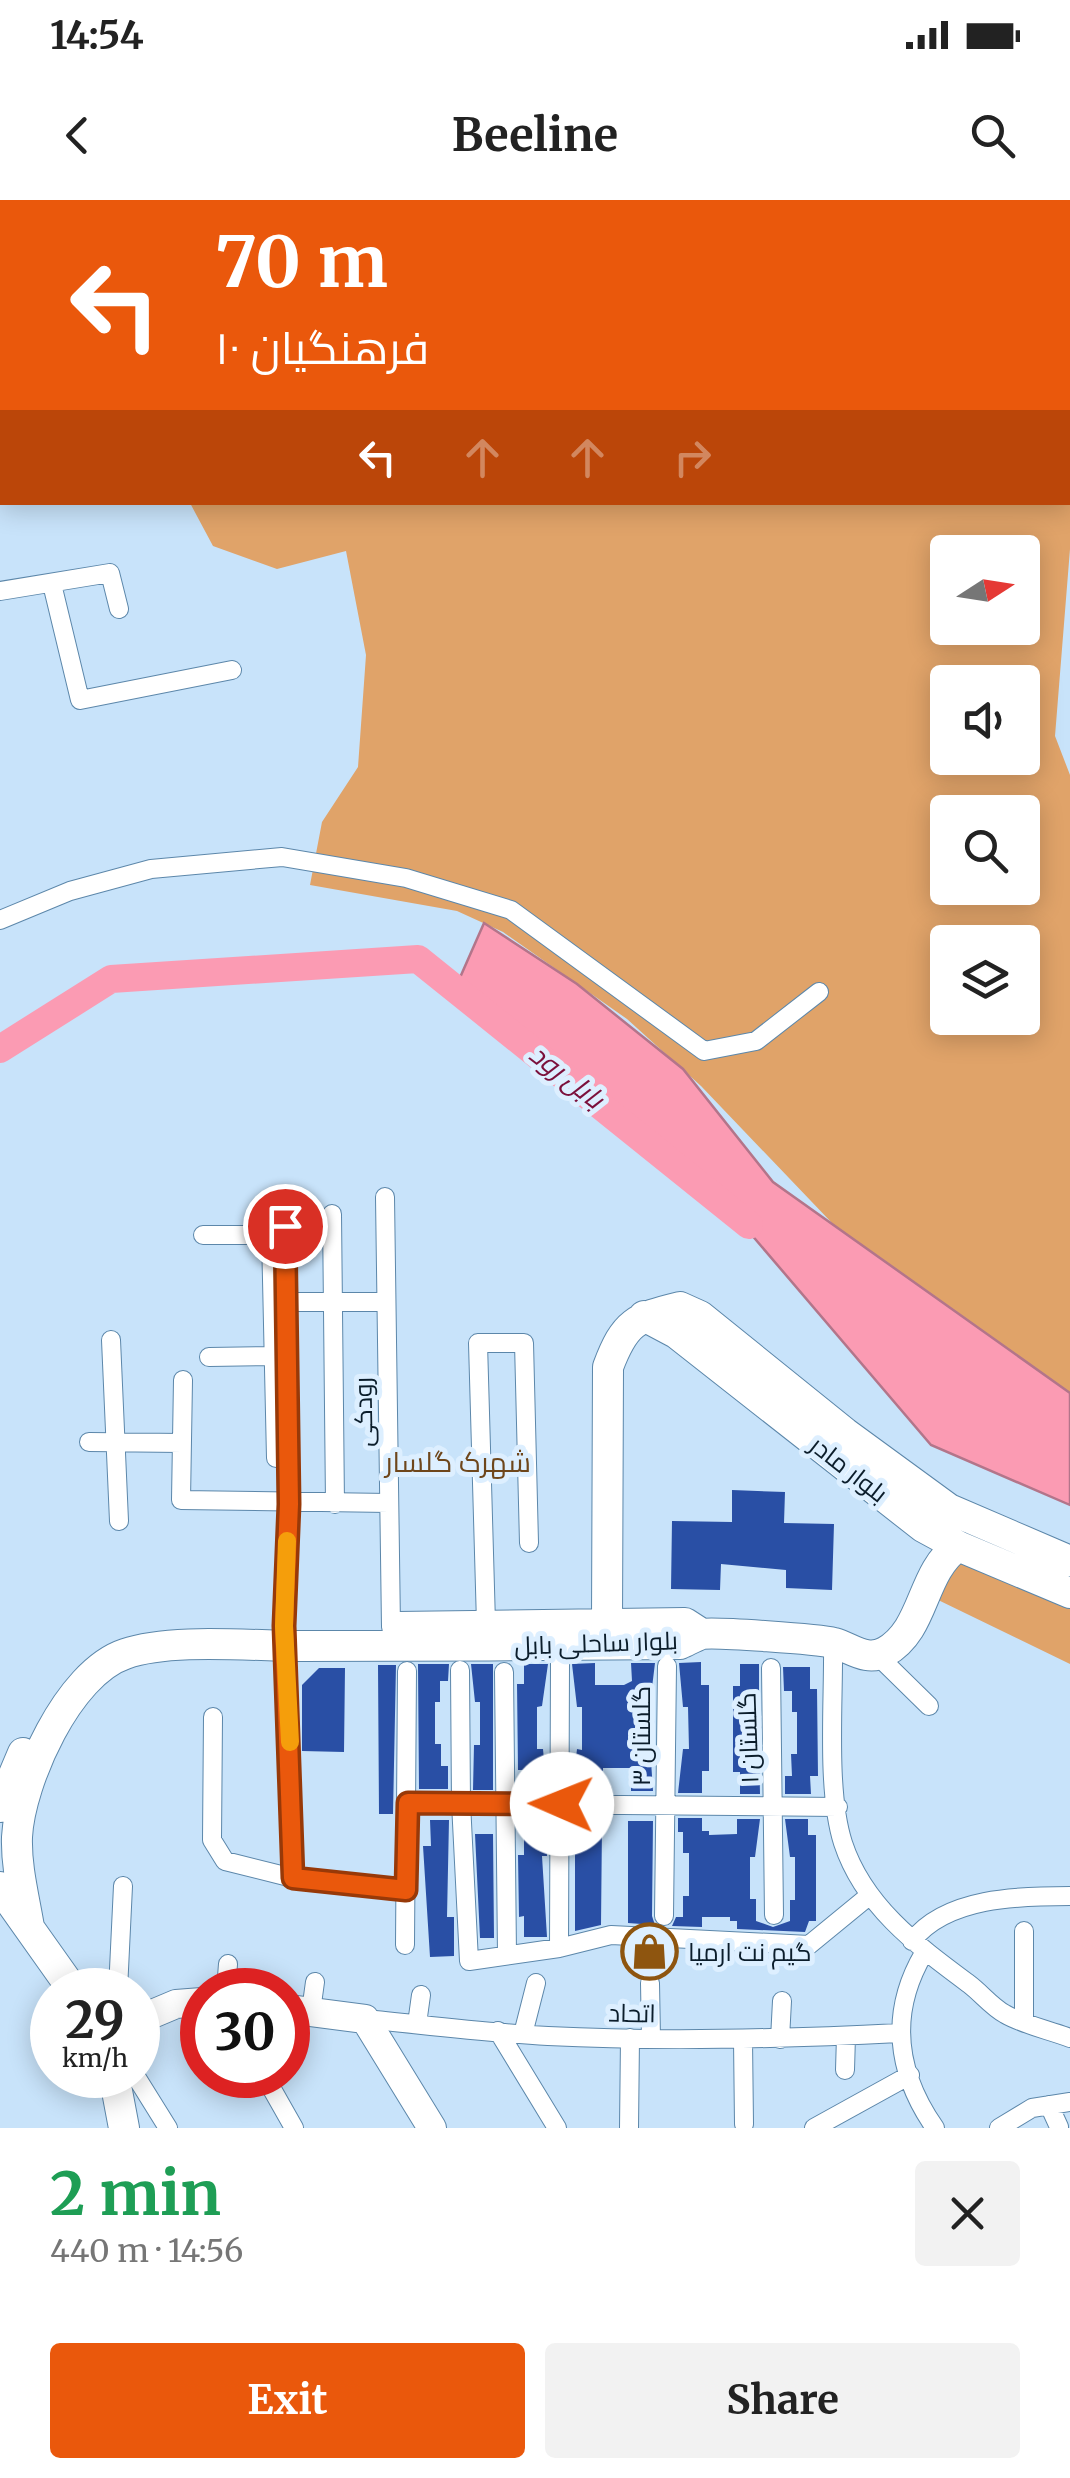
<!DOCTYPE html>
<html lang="en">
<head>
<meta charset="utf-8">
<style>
  body { margin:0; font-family:Merriweather,Cairo,serif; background:#f2f2f2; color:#222; height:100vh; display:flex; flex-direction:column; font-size:38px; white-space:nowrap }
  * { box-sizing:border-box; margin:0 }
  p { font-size:32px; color:#767676 }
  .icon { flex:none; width:55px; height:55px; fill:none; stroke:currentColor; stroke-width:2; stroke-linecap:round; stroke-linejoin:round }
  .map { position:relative; height:1928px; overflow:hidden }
  .side { display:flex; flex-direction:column; background:#fff; flex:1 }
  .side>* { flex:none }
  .top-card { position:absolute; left:0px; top:0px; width:1070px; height:305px; box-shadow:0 5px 25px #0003; background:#ea580c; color:#fff; overflow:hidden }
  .needle { width:65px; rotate:78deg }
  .fabs { position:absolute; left:930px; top:335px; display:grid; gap:20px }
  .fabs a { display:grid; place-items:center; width:110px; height:110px; border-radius:10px; background:#fff; box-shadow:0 5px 25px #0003; font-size:50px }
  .speed { position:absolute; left:30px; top:1768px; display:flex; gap:20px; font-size:50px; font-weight:700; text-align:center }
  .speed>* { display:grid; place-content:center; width:130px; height:130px; border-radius:50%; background:#fff; box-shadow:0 5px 25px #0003; line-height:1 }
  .speed small { font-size:25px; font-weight:400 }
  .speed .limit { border:15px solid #d22; background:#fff; color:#111 }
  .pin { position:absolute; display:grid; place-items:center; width:85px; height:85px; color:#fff; margin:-42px; border:5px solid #fff; border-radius:50%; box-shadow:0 2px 10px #0007 }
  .me { position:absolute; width:110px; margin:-55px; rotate:271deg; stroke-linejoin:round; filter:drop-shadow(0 0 8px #0008) }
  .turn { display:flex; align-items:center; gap:35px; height:210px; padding:0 50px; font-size:45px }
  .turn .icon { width:130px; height:130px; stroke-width:2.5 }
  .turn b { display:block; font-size:70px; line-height:85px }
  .lanes { display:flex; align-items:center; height:95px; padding:0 50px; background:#0003; justify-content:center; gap:50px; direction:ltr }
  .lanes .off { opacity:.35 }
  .round { display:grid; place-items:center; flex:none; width:105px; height:105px; border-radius:10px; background:#f2f2f2 }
  .summary { display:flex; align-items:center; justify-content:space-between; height:170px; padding:0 50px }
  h1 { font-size:60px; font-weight:700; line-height:75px; color:#1e9e55 }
  .button { display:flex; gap:20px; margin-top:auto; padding:20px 50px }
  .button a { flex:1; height:115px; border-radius:10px; background:#ea580c; color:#fff; font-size:40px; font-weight:700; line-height:115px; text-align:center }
  .button a+a { background:#f2f2f2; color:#222 }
  .status { display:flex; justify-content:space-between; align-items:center; height:70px; padding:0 50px; background:#fff; direction:ltr }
  .status svg { height:28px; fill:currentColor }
  header { display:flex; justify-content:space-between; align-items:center; height:130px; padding:0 50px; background:#fff; font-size:45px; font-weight:700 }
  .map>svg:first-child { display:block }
  .green { fill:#e0a369; fill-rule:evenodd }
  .water { fill:#fb9bb3; stroke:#b3758a; stroke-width:2.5 }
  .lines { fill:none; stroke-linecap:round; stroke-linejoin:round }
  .river { stroke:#fb9bb3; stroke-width:28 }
  .building { fill:#294fa5 }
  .minor-casing { stroke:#5c87aa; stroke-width:20 }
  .secondary-casing { stroke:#5c87aa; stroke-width:30 }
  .primary-casing { stroke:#5c87aa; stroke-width:32 }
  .minor { stroke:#fff; stroke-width:18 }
  .secondary { stroke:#fff; stroke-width:28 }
  .primary { stroke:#fff; stroke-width:30 }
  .route-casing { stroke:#983908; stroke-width:25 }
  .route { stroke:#ea580c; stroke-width:18 }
  .slow { stroke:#f59e0b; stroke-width:18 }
  .labels { text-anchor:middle; stroke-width:10; stroke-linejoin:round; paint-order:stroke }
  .street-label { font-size:25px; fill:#0b1d2b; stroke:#ddefff }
  .poi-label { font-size:25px; fill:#0b1d2b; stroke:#ddefff; text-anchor:start }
  .water-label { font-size:28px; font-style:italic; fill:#7b103b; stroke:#ddefff }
  .neighbourhood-label { font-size:28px; fill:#6e461b; stroke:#ddefff }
</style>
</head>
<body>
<div class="status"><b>14:54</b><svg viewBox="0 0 49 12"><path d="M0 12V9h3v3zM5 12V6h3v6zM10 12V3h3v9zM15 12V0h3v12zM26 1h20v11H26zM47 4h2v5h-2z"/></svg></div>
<header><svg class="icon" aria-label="back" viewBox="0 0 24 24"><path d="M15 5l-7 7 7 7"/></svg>Beeline<svg class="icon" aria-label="search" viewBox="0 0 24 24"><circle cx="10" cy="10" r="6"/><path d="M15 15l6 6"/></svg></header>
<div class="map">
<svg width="1070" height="1928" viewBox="0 0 1070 1928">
  <rect width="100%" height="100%" fill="#c8e3fa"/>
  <path class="green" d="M292,0H1070V349L1055,536L1070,575V1222L875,1068L701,886L627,819L503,732L457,711L310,685L322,622L358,567L366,455L346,351L277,369L213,346L190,303L1068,302V2ZM948,352H1022V428H948ZM948,482H1022V558H948ZM948,612H1022V688H948ZM948,742H1022V818H948Z
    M965,1360L1070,1405V1464L934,1398L947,1368Z"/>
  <path class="water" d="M484,723L577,784L683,869L773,982L1070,1193V1305L931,1245L733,1013L455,789Z"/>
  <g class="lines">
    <path class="river" d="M0,849L111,779L418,759L749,1025"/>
  </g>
  <path class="building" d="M732,1290L785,1292L784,1323L834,1324L832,1390L786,1388V1370L721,1364L720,1390L671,1389L672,1321L732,1322Z
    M701,1462V1485H709V1571H702V1593H678L683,1549H689L688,1507H683L679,1463Z
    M595,1463V1485H624L632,1481L631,1463H655L650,1504H644L645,1546H650L653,1591H631V1568H603V1571H596V1592H572L577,1549L582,1550V1507H577L572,1464Z
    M418,1464H449L448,1481H440V1502H435V1544H441V1566H448V1589H419Z
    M471,1464H493V1590H473L474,1545H480V1502H475Z
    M524,1464H548L542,1506L537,1507V1549H543L547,1592H524V1570H518L517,1484H524Z
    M740,1464H759V1508L753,1509V1551H759L760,1594H740V1572H733V1486H740Z
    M378,1465H396L393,1614H379Z
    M783,1467H810V1489H817L818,1576H810L811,1594H785V1576H792L791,1554H797V1512H792V1491H784Z
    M319,1468H345L344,1552L302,1551V1485Z
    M678,1618H702V1631H709V1635L737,1634V1619H760L755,1657H750V1699H756V1721L773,1727L790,1721V1700H795V1657H790L785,1619H808V1635H816V1721H809L805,1732L737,1729V1721H730V1717H702V1727L672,1726L676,1717H683V1696H689V1653H683V1632H678Z
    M430,1620H449L447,1717H454V1756L430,1757L423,1646H431Z
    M628,1621H653L652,1716L655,1725L628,1723Z
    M575,1624H602L601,1725L575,1731Z
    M475,1634H493L494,1738H480Z
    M524,1634H547V1656H542L547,1737H524V1716L519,1717L518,1655H524Z"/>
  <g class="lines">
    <defs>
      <path id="minor" d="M98,0L99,2
        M449,0L450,2
        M475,2L478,0
        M0,242L2,243
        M52,384L80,500L232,470
        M0,391L110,373L119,409
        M0,720L70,691L151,669L282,657L406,678L511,710L704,851L756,841L819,792
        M385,997L391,1427
        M332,1014L335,1304
        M285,1026L289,1304L284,1426L293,1678
        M203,1035H271L276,1258
        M286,1102H386
        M111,1140L119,1321
        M209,1157L274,1156
        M183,1180L181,1300L389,1303
        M89,1242L182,1243
        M486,1423L478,1143H524L529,1343
        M833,1443C834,1500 826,1590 843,1643C864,1707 918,1746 969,1784C981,1793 992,1807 1005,1814C1024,1825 1049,1830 1070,1838
        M877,1455L929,1506
        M771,1468L774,1715
        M460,1470L461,1603L469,1761L559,1748L611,1735L809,1745L870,1695
        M504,1472L507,1755
        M213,1517L212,1640L225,1661L293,1678L406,1690
        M408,1603L838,1607
        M664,1716L667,1466
        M1024,1731V1821
        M912,1741C946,1697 1019,1696 1070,1696
        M405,1745L407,1471
        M559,1748L560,1462
        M924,1753C889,1812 896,1872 935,1928
        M650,1783L651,1838
        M118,1790L123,1686
        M226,1790L228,1764
        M311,1811L315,1782
        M365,1819C426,1825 487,1833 548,1836C665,1842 782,1839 899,1833
        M417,1824L421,1795
        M498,1831L557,1928
        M523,1834L536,1783
        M780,1839L782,1801
        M743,1840L744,1924
        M845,1870L846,1836
        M135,1875L168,1928
        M264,1875L294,1928
        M1049,1905L1059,1927
        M629,1928L630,1838
        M814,1928L910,1875
        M999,1928L1032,1908L1070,1902"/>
      <path id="secondary" d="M288,1809L365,1819L432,1928
        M138,1820L176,1804L202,1802"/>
      <path id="primary" d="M644,1116L676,1133L923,1327L958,1346L1070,1393
        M607,1422L608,1167C625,1122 635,1118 680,1107L700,1116L845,1233L949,1309L1070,1361
        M398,1427L685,1423L702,1434
        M0,1607L23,1553
        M0,1687L73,1790
        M29,1727C24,1697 16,1667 17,1637C20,1581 68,1473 125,1454C170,1438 251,1446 300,1446C427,1446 553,1445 680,1444C687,1441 695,1436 702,1434C716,1432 818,1439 834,1443C852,1448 866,1462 885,1452C926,1429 920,1373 958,1346
        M114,1875L124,1928"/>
    </defs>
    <use href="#minor" class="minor-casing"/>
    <use href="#secondary" class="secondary-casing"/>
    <use href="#primary" class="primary-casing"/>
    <use href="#minor" class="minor"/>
    <use href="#secondary" class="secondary"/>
    <use href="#primary" class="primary"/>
  </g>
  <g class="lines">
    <defs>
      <path id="route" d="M285,1026L289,1304L284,1426L293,1678L406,1690L408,1603L562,1604"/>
    </defs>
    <use href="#route" class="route-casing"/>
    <use href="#route" class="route"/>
    <path class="slow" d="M287,1341L284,1426L290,1542"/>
  </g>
  <defs>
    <symbol id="shop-ring" viewBox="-11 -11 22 22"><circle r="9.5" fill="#ddefff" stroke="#8e550f" stroke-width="1.5"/><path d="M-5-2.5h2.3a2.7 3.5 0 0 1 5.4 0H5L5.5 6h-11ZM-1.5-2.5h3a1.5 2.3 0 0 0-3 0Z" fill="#8e550f"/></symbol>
  </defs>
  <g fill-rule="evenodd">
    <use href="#shop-ring" x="618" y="1720" width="63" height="63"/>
  </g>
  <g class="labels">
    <g class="street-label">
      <text transform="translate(363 1212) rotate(-91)" y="9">رودکی</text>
      <text transform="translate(849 1269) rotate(38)" y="9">بلوار مادر</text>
      <text transform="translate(596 1443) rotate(-2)" y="9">بلوار ساحلی بابل</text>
      <text transform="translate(641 1536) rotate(-90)" y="9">گلستان ۳</text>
      <text transform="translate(748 1538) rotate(-92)" y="9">گلستان ۱</text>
      <text transform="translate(632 1813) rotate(1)" y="9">اتحاد</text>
    </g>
    <g class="poi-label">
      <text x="688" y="1761">گیم نت ارمیا</text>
    </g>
    <g class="water-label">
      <text transform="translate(567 876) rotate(38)" y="10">بابل رود</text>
    </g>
    <g class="neighbourhood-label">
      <text x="458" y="1272">شهرک گلسار</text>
    </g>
  </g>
</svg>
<div class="fabs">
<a><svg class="needle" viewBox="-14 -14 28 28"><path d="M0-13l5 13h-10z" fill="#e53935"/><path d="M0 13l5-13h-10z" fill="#767676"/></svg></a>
<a><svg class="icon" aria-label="sound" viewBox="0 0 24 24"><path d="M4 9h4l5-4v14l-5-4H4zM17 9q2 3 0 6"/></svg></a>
<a><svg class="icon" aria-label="search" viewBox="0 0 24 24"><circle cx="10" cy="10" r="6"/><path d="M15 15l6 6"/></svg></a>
<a><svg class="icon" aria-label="layers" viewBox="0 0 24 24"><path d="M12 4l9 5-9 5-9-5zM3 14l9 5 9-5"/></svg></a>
</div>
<div class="speed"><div>29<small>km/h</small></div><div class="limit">30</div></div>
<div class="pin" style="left:285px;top:1026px;background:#d93025"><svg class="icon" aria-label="arrive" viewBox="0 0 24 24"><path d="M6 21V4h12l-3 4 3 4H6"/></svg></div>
<svg class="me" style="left:562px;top:1604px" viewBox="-20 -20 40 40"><circle r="19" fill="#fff"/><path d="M0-13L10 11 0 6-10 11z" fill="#ea580c"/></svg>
<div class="top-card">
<div class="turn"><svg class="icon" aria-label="left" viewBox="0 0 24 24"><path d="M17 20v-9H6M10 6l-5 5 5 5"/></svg><div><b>70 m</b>فرهنگیان ۱۰</div></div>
<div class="lanes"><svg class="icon" aria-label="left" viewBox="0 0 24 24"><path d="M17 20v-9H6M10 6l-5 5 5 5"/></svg><svg class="icon off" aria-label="ahead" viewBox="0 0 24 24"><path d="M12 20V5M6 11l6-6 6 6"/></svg><svg class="icon off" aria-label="ahead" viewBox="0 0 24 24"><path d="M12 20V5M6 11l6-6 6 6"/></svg><svg class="icon off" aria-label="right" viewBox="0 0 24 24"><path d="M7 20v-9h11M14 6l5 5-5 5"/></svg></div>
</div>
</div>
<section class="side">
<div class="summary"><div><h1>2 min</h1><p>440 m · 14:56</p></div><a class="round"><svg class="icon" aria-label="close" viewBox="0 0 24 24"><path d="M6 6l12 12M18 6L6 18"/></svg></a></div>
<div class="button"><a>Exit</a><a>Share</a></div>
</section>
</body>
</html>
